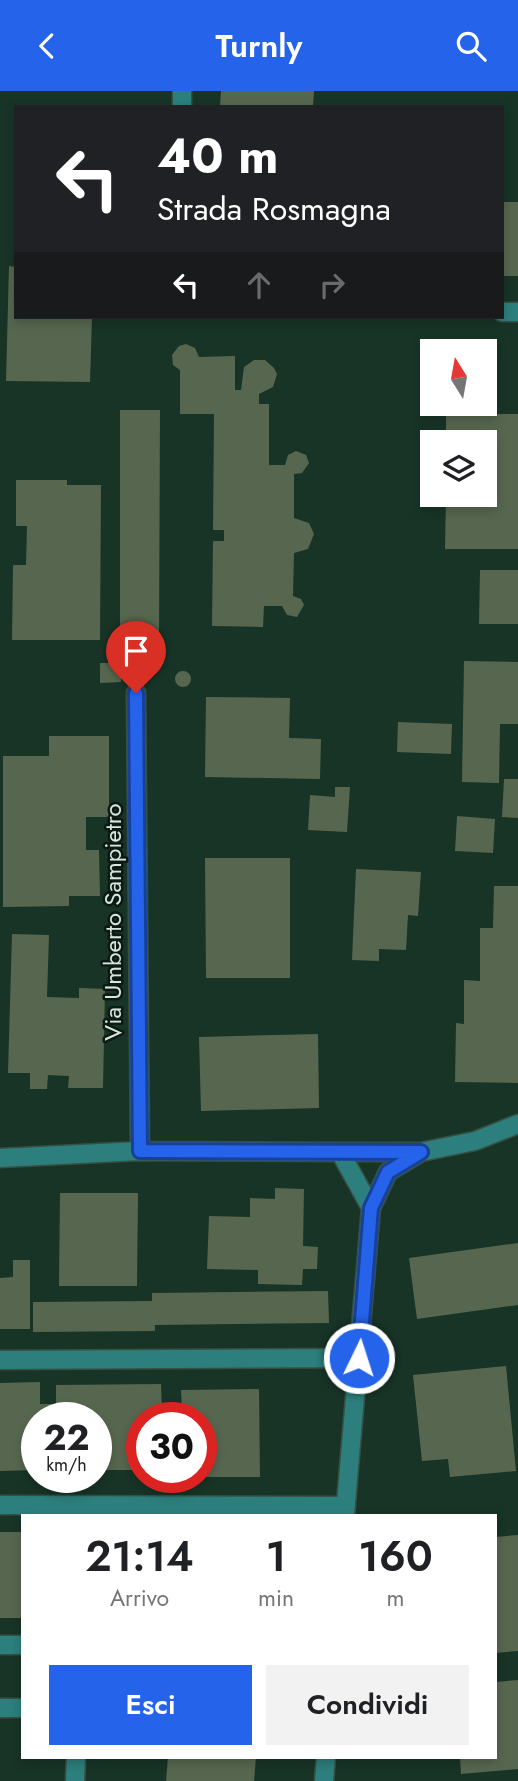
<!DOCTYPE html>
<html lang="it">
<head>
<meta charset="utf-8">
<style>
  body { margin:0; font-family:Jost,sans-serif; background:#f2f2f2; color:#202124; height:100vh; display:flex; flex-direction:column; font-size:26px; white-space:nowrap }
  * { box-sizing:border-box; margin:0 }
  p { font-size:23px; color:#757577 }
  .icon { flex:none; width:38px; height:38px; fill:none; stroke:currentColor; stroke-width:2; stroke-linecap:round; stroke-linejoin:round }
  .map { position:relative; flex:1; overflow:hidden }
  .sheet { position:absolute; left:21px; top:1423px; width:476px; height:245px; display:flex; flex-direction:column; background:#fff; border-radius:0px; box-shadow:0 4px 10px #0003 }
  .sheet>* { flex:none }
  .hud { position:absolute; left:14px; top:14px; width:490px; height:214px; border-radius:0px; box-shadow:0 4px 10px #0003; background:#202124; color:#fff; overflow:hidden }
  .needle { width:46px; rotate:349deg }
  .tools { position:absolute; left:420px; top:248px; display:grid; gap:14px }
  .tools a { display:grid; place-items:center; width:77px; height:77px; border-radius:0px; background:#fff; box-shadow:0 4px 10px #0003; font-size:35px }
  .speed { position:absolute; left:21px; top:1311px; display:flex; gap:14px; font-size:35px; font-weight:700; text-align:center }
  .speed>* { display:grid; place-content:center; width:91px; height:91px; border-radius:50%; background:#fff; box-shadow:0 4px 10px #0003; line-height:1 }
  .speed small { font-size:18px; font-weight:400 }
  .speed .limit { border:10px solid #d22; background:#fff; color:#111 }
  .pin { position:absolute; display:grid; place-items:center; width:60px; height:60px; color:#fff; margin:-72px -30px; border-radius:50% 50% 50% 0; rotate:-45deg; box-shadow:0 0 7px #0007 }
  .pin .icon { rotate:45deg }
  .me { position:absolute; width:77px; margin:-38px; rotate:4deg; stroke-linejoin:round; filter:drop-shadow(0 0 5px #0008) }
  .turn { display:flex; align-items:center; gap:24px; height:147px; padding:0 28px; font-size:32px }
  .turn .icon { width:91px; height:91px; stroke-width:2.5 }
  .turn b { display:block; font-size:49px; line-height:60px }
  .lanes { display:flex; align-items:center; height:66px; padding:0 28px; background:#0003; justify-content:center; gap:35px; direction:ltr }
  .lanes .off { opacity:.35 }
  .eta { display:flex; justify-content:space-evenly; align-items:center; height:119px; text-align:center }
  .eta b { font-size:42px; font-weight:600; line-height:49px }
  .action { display:flex; gap:14px; margin-top:auto; padding:14px 28px }
  .action a { flex:1; height:80px; border-radius:0px; background:#2563eb; color:#fff; font-size:28px; font-weight:600; line-height:80px; text-align:center }
  .action a+a { background:#f2f2f2; color:#202124 }
  header { display:flex; justify-content:space-between; align-items:center; height:91px; padding:0 28px; background:#2563eb; color:#fff; font-size:32px; font-weight:600 }
  .map>svg:first-child { display:block }
  .building { fill:#57674f }
  .lines { fill:none; stroke-linecap:round; stroke-linejoin:round }
  .minor-casing { stroke:#365044; stroke-width:21 }
  .minor { stroke:#2c7f7c; stroke-width:18 }
  .route-casing { stroke:#184099; stroke-width:18 }
  .route { stroke:#2563eb; stroke-width:12 }
  .labels { text-anchor:middle; stroke-width:5; stroke-linejoin:round; paint-order:stroke }
  .street-label { font-size:24px; fill:#d6e6de; stroke:#0d1913 }
</style>
</head>
<body>
<header><svg class="icon" aria-label="back" viewBox="0 0 24 24"><path d="M15 5l-7 7 7 7"/></svg>Turnly<svg class="icon" aria-label="search" viewBox="0 0 24 24"><circle cx="10" cy="10" r="6"/><path d="M15 15l6 6"/></svg></header>
<div class="map">
<svg width="518" height="1690" viewBox="0 0 518 1690">
  <rect width="100%" height="100%" fill="#183427"/>
  <path class="building" d="M221,0H314L313,16H220Z
    M502,111H518V185H502Z
    M9,175L16,176V226H92L90,291L6,290Z
    M186,253L195,257L199,266L235,265V299H241L244,276L254,269H265L274,277L277,283L273,296L259,303V313H269V374H285L288,364L296,360L306,364L309,372L302,382L294,383V427L309,432L314,443L308,458L294,462L293,505L301,508L304,514L297,526L287,524L282,515H264L263,536L212,535L213,450H224V439H213L214,323H180V279L173,274L172,264L179,255Z
    M120,319H160L159,552H120Z
    M446,323H518V458H445L446,404H485V352H446Z
    M16,389H67V394H101L100,549H12L13,474H26L27,435H16Z
    M480,479H518V533H479Z
    M464,570L518,571V633H500L499,692L462,691Z
    M100,572H121V591L100,592Z
    M175 588a8 8 0 1 1 16 0a8 8 0 1 1-16 0Z
    M206,606L290,607L289,647L321,648L320,688L205,686Z
    M398,631L452,633L451,663L397,661Z
    M49,645H109V726H86V759H99L100,805H69V815L3,816V665H49Z
    M504,688H518V727L502,726Z
    M335,696H350L347,741L308,739L310,704L335,706Z
    M457,725L495,728L493,762L455,760Z
    M205,767H290V887H206Z
    M356,778L421,781L418,825L408,824L406,859L379,858V870L352,869Z
    M494,795H518V992L455,991L456,932L464,933V889L480,890V837H493Z
    M12,843L49,844L47,906L79,907V897L105,898L103,997H68L69,985L48,984L47,998H30V982H8Z
    M318,943L319,1017L201,1020L199,946Z
    M275,1097L304,1098L303,1155L318,1156L317,1178H303L302,1194L258,1193V1179L207,1178L209,1125L250,1126V1107L275,1108Z
    M60,1102H138L137,1195H59Z
    M518,1152V1214L417,1228L409,1167Z
    M13,1169H30V1238H0V1187L13,1186Z
    M328,1200L329,1232L155,1234V1240L33,1241V1211L152,1210V1202Z
    M506,1275L516,1380L450,1386L448,1368L422,1370L413,1284Z
    M40,1291V1313H56V1294L161,1293L162,1319L182,1318L181,1299L259,1298L260,1386H201V1326H142V1379H96V1326H37V1379L0,1380V1292Z
    M0,1441H23V1527H0Z
    M518,1444V1560L495,1562V1446Z
    M518,1589V1678L461,1683L460,1666H495V1591Z
    M168,1666H256L254,1690H166Z"/>
  <g class="lines">
    <defs>
      <path id="minor" d="M182,16V0
        M502,221H518
        M136,602L140,1060
        M0,1067L140,1060L340,1061
        M371,1117L340,1061H421
        M0,1269L359,1267
        M0,1414L346,1415
        M345,1424L371,1117L388,1081L421,1061L475,1050L518,1033
        M0,1554H23
        M0,1617H23
        M75,1690L76,1666
        M324,1690L326,1666"/>
    </defs>
    <use href="#minor" class="minor-casing"/>
    <use href="#minor" class="minor"/>
  </g>
  <g class="lines">
    <defs>
      <path id="route" d="M136,602L140,1060L421,1061L388,1081L371,1117L359,1267"/>
    </defs>
    <use href="#route" class="route-casing"/>
    <use href="#route" class="route"/>
  </g>
  <g class="labels">
    <g class="street-label">
      <text transform="translate(113 831) rotate(-90)" y="8">Via Umberto Sampietro</text>
    </g>
  </g>
</svg>
<div class="tools">
<a><svg class="needle" viewBox="-14 -14 28 28"><path d="M0-13l5 13h-10z" fill="#e53935"/><path d="M0 13l5-13h-10z" fill="#757577"/></svg></a>
<a><svg class="icon" aria-label="layers" viewBox="0 0 24 24"><path d="M12 4l9 5-9 5-9-5zM3 14l9 5 9-5"/></svg></a>
</div>
<div class="speed"><div>22<small>km/h</small></div><div class="limit">30</div></div>
<div class="pin" style="left:136px;top:602px;background:#d93025"><svg class="icon" aria-label="arrive" viewBox="0 0 24 24"><path d="M6 21V4h12l-3 4 3 4H6"/></svg></div>
<svg class="me" style="left:359px;top:1267px" viewBox="-20 -20 40 40"><circle r="17" fill="#2563eb" stroke="#fff" stroke-width="3"/><path d="M0-11L8 9 0 5-8 9z" fill="#fff"/></svg>
<div class="hud">
<div class="turn"><svg class="icon" aria-label="left" viewBox="0 0 24 24"><path d="M17 20v-9H6M10 6l-5 5 5 5"/></svg><div><b>40 m</b>Strada Rosmagna</div></div>
<div class="lanes"><svg class="icon" aria-label="left" viewBox="0 0 24 24"><path d="M17 20v-9H6M10 6l-5 5 5 5"/></svg><svg class="icon off" aria-label="ahead" viewBox="0 0 24 24"><path d="M12 20V5M6 11l6-6 6 6"/></svg><svg class="icon off" aria-label="right" viewBox="0 0 24 24"><path d="M7 20v-9h11M14 6l5 5-5 5"/></svg></div>
</div>
<section class="sheet">
<div class="eta">
<div><b>21:14</b><p>Arrivo</p></div>
<div><b>1</b><p>min</p></div>
<div><b>160</b><p>m</p></div>
</div>
<div class="action"><a>Esci</a><a>Condividi</a></div>
</section>
</div>
</body>
</html>
